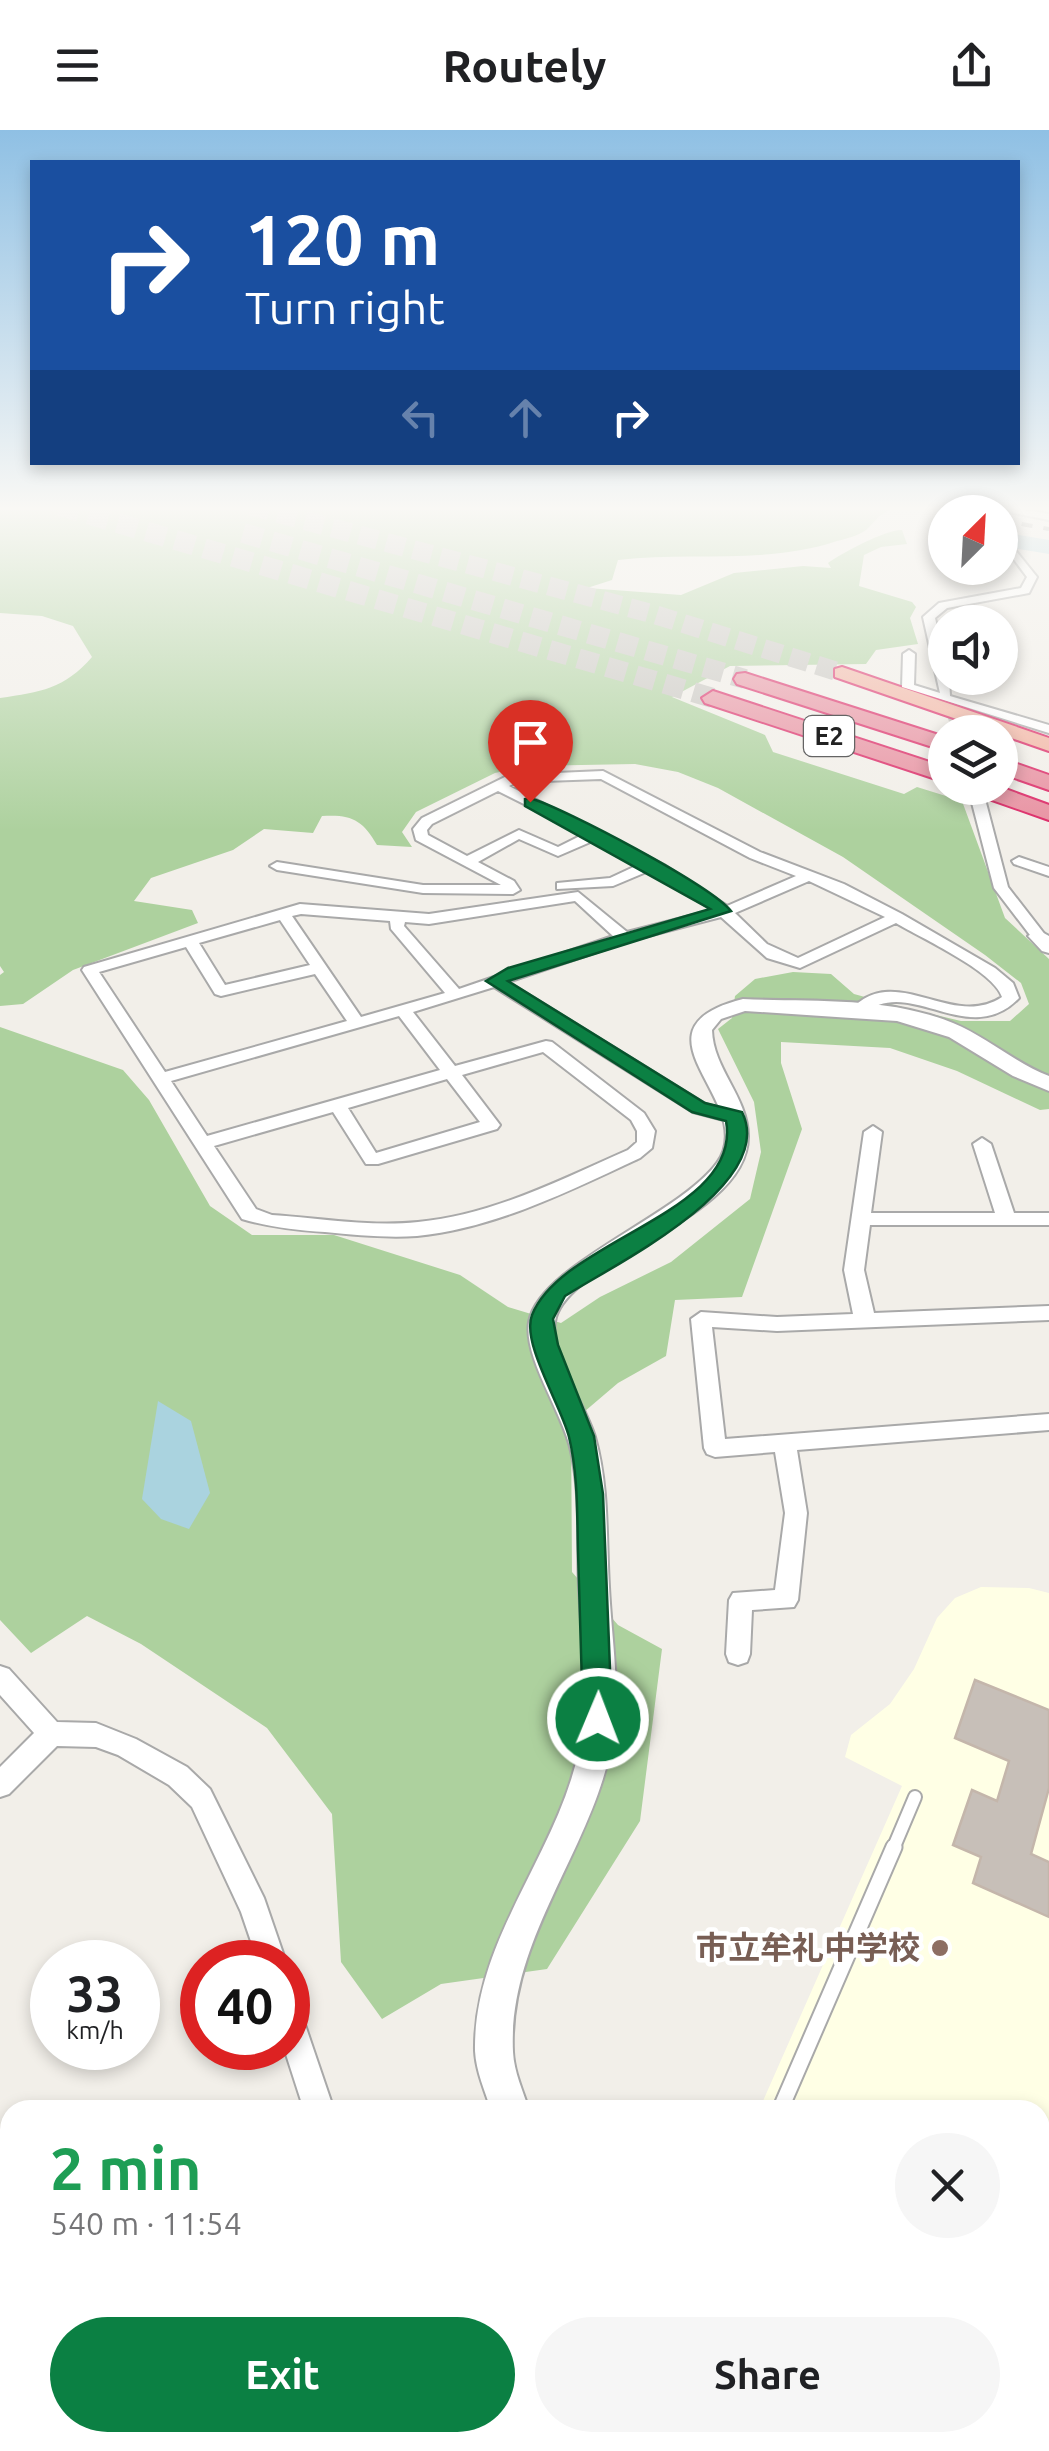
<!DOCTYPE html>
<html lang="en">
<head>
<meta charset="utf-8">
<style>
  body { margin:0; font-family:Ubuntu,"Noto Sans JP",sans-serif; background:#f6f6f6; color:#202124; height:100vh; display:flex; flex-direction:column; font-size:38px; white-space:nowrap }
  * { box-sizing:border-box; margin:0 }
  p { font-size:32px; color:#757577 }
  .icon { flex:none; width:55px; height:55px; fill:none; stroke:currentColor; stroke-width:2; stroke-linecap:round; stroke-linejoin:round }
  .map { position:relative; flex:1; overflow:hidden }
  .details { position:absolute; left:0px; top:1970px; width:1050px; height:352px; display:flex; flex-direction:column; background:#fff; border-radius:30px 30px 0 0; box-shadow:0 5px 15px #0003 }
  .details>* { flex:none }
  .top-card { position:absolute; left:30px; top:30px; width:990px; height:305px; border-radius:0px; box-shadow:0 5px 15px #0003; background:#1a4fa0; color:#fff; overflow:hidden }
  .needle { width:65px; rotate:24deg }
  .fabs { position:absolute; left:928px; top:365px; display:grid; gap:20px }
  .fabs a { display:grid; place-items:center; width:90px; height:90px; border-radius:50%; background:#fff; box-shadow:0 5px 15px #0003; font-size:50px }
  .speed { position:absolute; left:30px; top:1810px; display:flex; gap:20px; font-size:50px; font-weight:700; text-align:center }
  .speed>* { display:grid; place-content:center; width:130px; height:130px; border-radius:50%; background:#fff; box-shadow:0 5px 15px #0003; line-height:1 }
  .speed small { font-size:25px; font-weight:400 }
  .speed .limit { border:15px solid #d22; background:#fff; color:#111 }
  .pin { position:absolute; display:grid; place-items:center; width:85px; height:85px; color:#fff; margin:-102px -42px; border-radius:50% 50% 50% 0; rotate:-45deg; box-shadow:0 0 10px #0007 }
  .pin .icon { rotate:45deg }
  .me { position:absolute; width:110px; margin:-55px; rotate:1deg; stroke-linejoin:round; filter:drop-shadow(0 0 8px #0008) }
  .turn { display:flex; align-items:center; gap:35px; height:210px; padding:0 50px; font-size:45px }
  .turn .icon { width:130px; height:130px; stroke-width:2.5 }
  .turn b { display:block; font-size:70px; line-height:85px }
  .lanes { display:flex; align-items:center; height:95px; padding:0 50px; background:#0003; justify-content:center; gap:50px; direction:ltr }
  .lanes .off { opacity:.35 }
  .round { display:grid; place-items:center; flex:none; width:105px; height:105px; border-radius:52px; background:#f6f6f6 }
  .headline { display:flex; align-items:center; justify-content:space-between; height:170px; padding:0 50px }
  h1 { font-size:60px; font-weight:700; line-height:75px; color:#1e9e55 }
  .action { display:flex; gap:20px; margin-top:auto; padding:20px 50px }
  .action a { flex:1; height:115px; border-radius:60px; background:#0b8043; color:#fff; font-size:40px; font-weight:700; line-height:115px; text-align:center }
  .action a+a { background:#f6f6f6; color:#202124 }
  header { display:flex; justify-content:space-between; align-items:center; height:130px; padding:0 50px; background:#fff; font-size:45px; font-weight:700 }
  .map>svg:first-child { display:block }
  .education { fill:#ffffe5 }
  .forest { fill:#add19e }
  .water { fill:#aad3df }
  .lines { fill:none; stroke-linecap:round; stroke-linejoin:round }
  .river { fill:#aad3df; fill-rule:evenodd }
  .building { fill:#c7bfb8; stroke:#c4b6ab; stroke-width:2.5 }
  .minor-tunnel-far1 { stroke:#c8c6c1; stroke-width:11; stroke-dasharray:11 6; stroke-linecap:butt }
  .minor-tunnel { stroke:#c8c6c1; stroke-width:15; stroke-dasharray:15 8; stroke-linecap:butt }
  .trunk-tunnel { stroke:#c8c6c1; stroke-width:19; stroke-dasharray:19 9; stroke-linecap:butt }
  .motorway-tunnel { stroke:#c8c6c1; stroke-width:20; stroke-dasharray:20 10; stroke-linecap:butt }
  .service-far1-casing { stroke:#a9a9a9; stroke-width:16 }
  .service-casing { stroke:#a9a9a9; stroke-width:19 }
  .minor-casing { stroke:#a9a9a9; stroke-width:4 }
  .tertiary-casing { stroke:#a9a9a9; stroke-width:4 }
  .trunk-casing { stroke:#dc2a67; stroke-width:4 }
  .motorway-casing { stroke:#dc2a67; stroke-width:4 }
  .service-far1 { stroke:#fff; stroke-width:12 }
  .service { stroke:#fff; stroke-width:15 }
  .minor { fill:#fff; fill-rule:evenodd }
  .tertiary { fill:#fff; fill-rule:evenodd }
  .trunk { fill:#f2b4a3; fill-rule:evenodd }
  .motorway { fill:#e892a2; fill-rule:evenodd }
  .rail { stroke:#707070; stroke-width:4; stroke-dasharray:11 11; stroke-linecap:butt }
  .route { fill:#0b8043; stroke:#07532c; stroke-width:2.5 }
  .education-dot { fill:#8d6e63; stroke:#fff; stroke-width:4 }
  .labels { text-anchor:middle; stroke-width:9; stroke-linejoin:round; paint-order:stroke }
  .shield { fill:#fff; stroke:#646464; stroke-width:2.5 }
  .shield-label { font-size:25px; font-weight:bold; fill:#222 }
  .near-education-label { font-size:32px; font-weight:bold; fill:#785e54; stroke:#fff; text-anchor:end }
</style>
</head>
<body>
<header><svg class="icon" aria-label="menu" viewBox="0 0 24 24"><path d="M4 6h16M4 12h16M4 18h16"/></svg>Routely<svg class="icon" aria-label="share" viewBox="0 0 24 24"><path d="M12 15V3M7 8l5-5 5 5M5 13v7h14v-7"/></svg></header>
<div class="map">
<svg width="1049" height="2321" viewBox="0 0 1049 2321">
  <rect width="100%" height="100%" fill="#f2efe9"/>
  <path class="education" d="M981,1457L1029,1458L1049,1463V2321H876L862,2313L1040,2312V1980H759L902,1656L845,1627L851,1605L890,1574L914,1539L937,1488L955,1468Z"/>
  <path class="forest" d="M0,376H886L889,380C877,386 875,392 866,400C860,405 845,409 837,411C765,435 691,421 618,430L612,450L587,458L681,465L734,443L803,436L831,438L828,433C842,423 887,399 902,400L907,414L881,417L864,425L859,456L912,472L916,477L910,488L918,514L876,520L866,534L730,536L672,567L765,605L773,622L904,664L917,657L962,671L1005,788L1049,829V979L1040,980L957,941L890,918L781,912V933L802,999L742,1167L675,1170L666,1226L618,1253L571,1293L572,1442L618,1495L662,1519L640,1691L547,1839L441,1854L382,1889L341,1832L332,1684L267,1598L141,1514L87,1486L31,1523L0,1490V897L123,940L149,970L210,1076L252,1105H334L460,1145L508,1177L561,1193L600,1167L671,1132L750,1069L761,1022L754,972L718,899L732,888L735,866L755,849L793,842L831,844L854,864L894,875L961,891H1010L1029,874L1021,853L985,825L843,727L718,658L678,642L635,634L528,636L495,643L416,682L402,702L412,717L377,715C363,690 351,684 322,686L313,703L264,699L233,720L151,748L134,771L192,780L198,793L73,840L23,874L0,876V845L4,842L0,836V568C41,562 64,559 92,527L73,496L42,486L0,483Z"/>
  <path class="water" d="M158,1271L191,1291L210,1363L189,1399L161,1389L142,1369Z"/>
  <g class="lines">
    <path class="river" d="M1000,402L1049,410V424L1000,416Z"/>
  </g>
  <path class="building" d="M975,1550L1049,1580V1658L1031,1724L1049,1732V1787L973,1753L981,1727L953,1715L972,1660L997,1671L1009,1631L955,1608Z"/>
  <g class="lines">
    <path class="minor-tunnel-far1" d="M946,563L957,599"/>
    <path class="minor-tunnel" d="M956,596L958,602"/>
    <path class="trunk-tunnel" d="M251,376L653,484L842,543"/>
    <path class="motorway-tunnel" d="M60,376L713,568
      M243,403L745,549"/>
    <defs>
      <path id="service-far1" d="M893,1719L915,1667"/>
      <path id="service" d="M780,1980L894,1717"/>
      <path id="minor" d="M1002,376L1049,384V390L1009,382L1000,392L999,382Z
        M1000,401L1037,447L1029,463L947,478L935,488L945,532V548H949L950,566L1049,595V603L902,557L903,524L909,520L915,524L914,555L940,563L923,487L939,473L1021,458L1027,447L1000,411Z
        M603,641L760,722L844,754L902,784L995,838L1013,853L1019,868C968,921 908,843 863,885H851L849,882C894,829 951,901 1002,867C994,841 921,808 896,793L800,838L767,828L721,787L629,811L508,852L705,974L741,983L744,987L741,991L735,993L693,982L494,857L413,882L455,936L546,911L552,912L644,983L655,1001L652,1018L640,1028C569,1061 496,1098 417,1106C386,1108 355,1105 325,1102C296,1100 270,1097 242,1089L82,840L84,837L300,774L429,784L578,762L627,802L713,780L651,740L613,756L557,759V753L610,748L640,734L595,710L558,726L519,709L478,732L514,751L520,760L513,764L423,763L277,740L270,736L277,732L423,755H501L416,710L413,699L422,688L509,645ZM601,649L750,728L796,746L727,776L664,735L509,656L517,652ZM498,661L584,704L558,717L519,700L467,726L428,705L427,700L432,694ZM809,751L885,787L798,828L767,814L735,783ZM575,771L613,806L459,859L404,796L405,792L429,794ZM301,784L390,791L391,799L445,863L361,887L292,786ZM280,790L310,835L225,855L199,813ZM186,817L215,864L221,866L315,844L347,891L165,942L99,842ZM399,886L440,940L207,1006L171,951ZM543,922L631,990L637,1001V1012L628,1020C560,1050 492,1085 418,1092C369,1097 320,1088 272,1085L256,1079L214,1016L333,982L366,1034H378L497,999L500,995L497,991L462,945ZM447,949L480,992L376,1023L348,978Z
        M973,666L985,669L1008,757L1046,806L1043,809H1033L994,758L971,669Z
        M1019,727L1049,737V746L1014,734L1012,731Z
        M873,996L882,1002L871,1083H995L973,1014L982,1008L991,1014L1014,1083H1049V1095H870L864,1140L874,1183L1049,1176V1190L777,1201L712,1197L725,1309L1049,1284V1300L797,1320L807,1383L798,1470L794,1477L752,1480L750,1524L747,1532L738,1535L729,1532L726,1524L729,1470L733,1463L775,1460L785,1383L775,1322L715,1327L707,1324L704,1318L691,1189L701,1182L777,1187L853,1184L844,1140L864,1002Z
        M0,1536L9,1539L57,1592L96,1593L136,1609L187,1637L210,1659L264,1768L286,1832H258L241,1782L192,1677L169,1655L118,1625L96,1617L57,1616L9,1664L0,1667V1637L34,1603L0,1565Z
        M288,1869L298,1874L334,1980H304L284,1918H288Z
        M0,2033L10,2037V2071L0,2067Z
        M343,2312H377L375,2321H341Z
        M774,2312H821L824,2321H777Z"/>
      <path id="tertiary" d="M1001,376H1013L1006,382Z
        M1038,800L1049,806V823L1042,821L1028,806Z
        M743,869C812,872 888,866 953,893C987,907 1015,933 1049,946V961L1013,946L949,907L897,891L745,881L721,889L712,900C713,939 748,967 748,1006C749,1088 574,1128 556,1187C546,1220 586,1275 595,1307C609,1356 606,1407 609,1457C611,1498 617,1538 616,1578C611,1702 507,1797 513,1922C514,1942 523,1961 529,1980H491C485,1961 476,1941 475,1921C473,1800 572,1711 583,1593C587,1548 581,1502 579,1457C577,1411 581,1365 571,1321C563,1283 523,1228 529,1192C539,1135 678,1086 717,1033C761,973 620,900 743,869Z
        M580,2312H624L623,2321H579Z"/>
      <path id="trunk" d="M842,537L1049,608V621L835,547V539Z"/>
      <path id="motorway" d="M745,543L945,607V621L737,554L734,549L737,544Z
        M713,561L945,637V652L705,573L702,568Z
        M1000,628L1049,645V660L1000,643Z
        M1000,657L1049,675V690L972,663L968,658Z"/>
    </defs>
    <use href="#service-far1" class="service-far1-casing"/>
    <use href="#service" class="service-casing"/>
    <use href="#minor" class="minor-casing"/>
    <use href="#tertiary" class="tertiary-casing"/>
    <use href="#trunk" class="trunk-casing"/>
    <use href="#motorway" class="motorway-casing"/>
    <use href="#service-far1" class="service-far1"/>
    <use href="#service" class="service"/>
    <use href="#minor" class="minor"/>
    <use href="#tertiary" class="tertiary"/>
    <use href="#trunk" class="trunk"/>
    <use href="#motorway" class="motorway"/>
    <path class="rail" d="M921,376L957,382
      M1000,390L1049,399"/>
  </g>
  <linearGradient id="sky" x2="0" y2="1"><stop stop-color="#8fc0e4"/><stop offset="0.54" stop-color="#f9f8f5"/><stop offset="1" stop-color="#f9f8f5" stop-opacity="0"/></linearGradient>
  <rect width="1049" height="701" fill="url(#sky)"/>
  <path class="route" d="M530,668C566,679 710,755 731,781L508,851L705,973L742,982C778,1055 615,1134 565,1166L553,1189L558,1215L594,1306L603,1364L612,1589L608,1598L598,1602L587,1598L583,1589C581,1533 580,1477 578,1421C577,1384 578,1344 569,1307C562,1277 521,1213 532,1185C562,1109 743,1083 726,991L692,982L486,851L508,838L710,779L525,676V669Z"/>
  <circle class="education-dot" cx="940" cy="1818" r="10"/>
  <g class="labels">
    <rect class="shield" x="804" y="586" width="50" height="40" rx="8"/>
    <g class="shield-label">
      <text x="829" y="615">E2</text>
    </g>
    <g class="near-education-label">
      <text x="920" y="1829">市立牟礼中学校</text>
    </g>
  </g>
</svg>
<div class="fabs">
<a><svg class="needle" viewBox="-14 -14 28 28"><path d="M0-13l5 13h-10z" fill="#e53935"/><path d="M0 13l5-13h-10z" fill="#757577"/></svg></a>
<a><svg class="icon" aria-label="sound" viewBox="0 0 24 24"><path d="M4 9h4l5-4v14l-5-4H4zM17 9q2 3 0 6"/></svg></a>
<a><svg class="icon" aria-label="layers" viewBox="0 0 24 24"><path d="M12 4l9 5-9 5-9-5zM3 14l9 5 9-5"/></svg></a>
</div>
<div class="speed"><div>33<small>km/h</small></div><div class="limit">40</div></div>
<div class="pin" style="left:530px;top:672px;background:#d93025"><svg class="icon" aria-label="arrive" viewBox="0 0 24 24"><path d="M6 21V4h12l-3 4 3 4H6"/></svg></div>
<svg class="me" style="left:598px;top:1589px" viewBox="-20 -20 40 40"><circle r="17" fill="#0b8043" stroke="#fff" stroke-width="3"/><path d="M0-11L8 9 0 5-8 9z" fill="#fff"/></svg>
<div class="top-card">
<div class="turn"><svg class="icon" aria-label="right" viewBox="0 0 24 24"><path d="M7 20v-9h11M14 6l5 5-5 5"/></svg><div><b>120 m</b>Turn right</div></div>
<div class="lanes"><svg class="icon off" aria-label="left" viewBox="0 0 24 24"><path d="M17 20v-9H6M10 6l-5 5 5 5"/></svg><svg class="icon off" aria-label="ahead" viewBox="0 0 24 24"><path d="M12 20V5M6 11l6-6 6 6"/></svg><svg class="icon" aria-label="right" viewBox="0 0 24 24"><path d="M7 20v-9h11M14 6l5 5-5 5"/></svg></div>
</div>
<section class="details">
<div class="headline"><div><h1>2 min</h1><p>540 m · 11:54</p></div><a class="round"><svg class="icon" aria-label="close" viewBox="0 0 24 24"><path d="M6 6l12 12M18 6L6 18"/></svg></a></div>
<div class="action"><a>Exit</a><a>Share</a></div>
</section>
</div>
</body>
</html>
